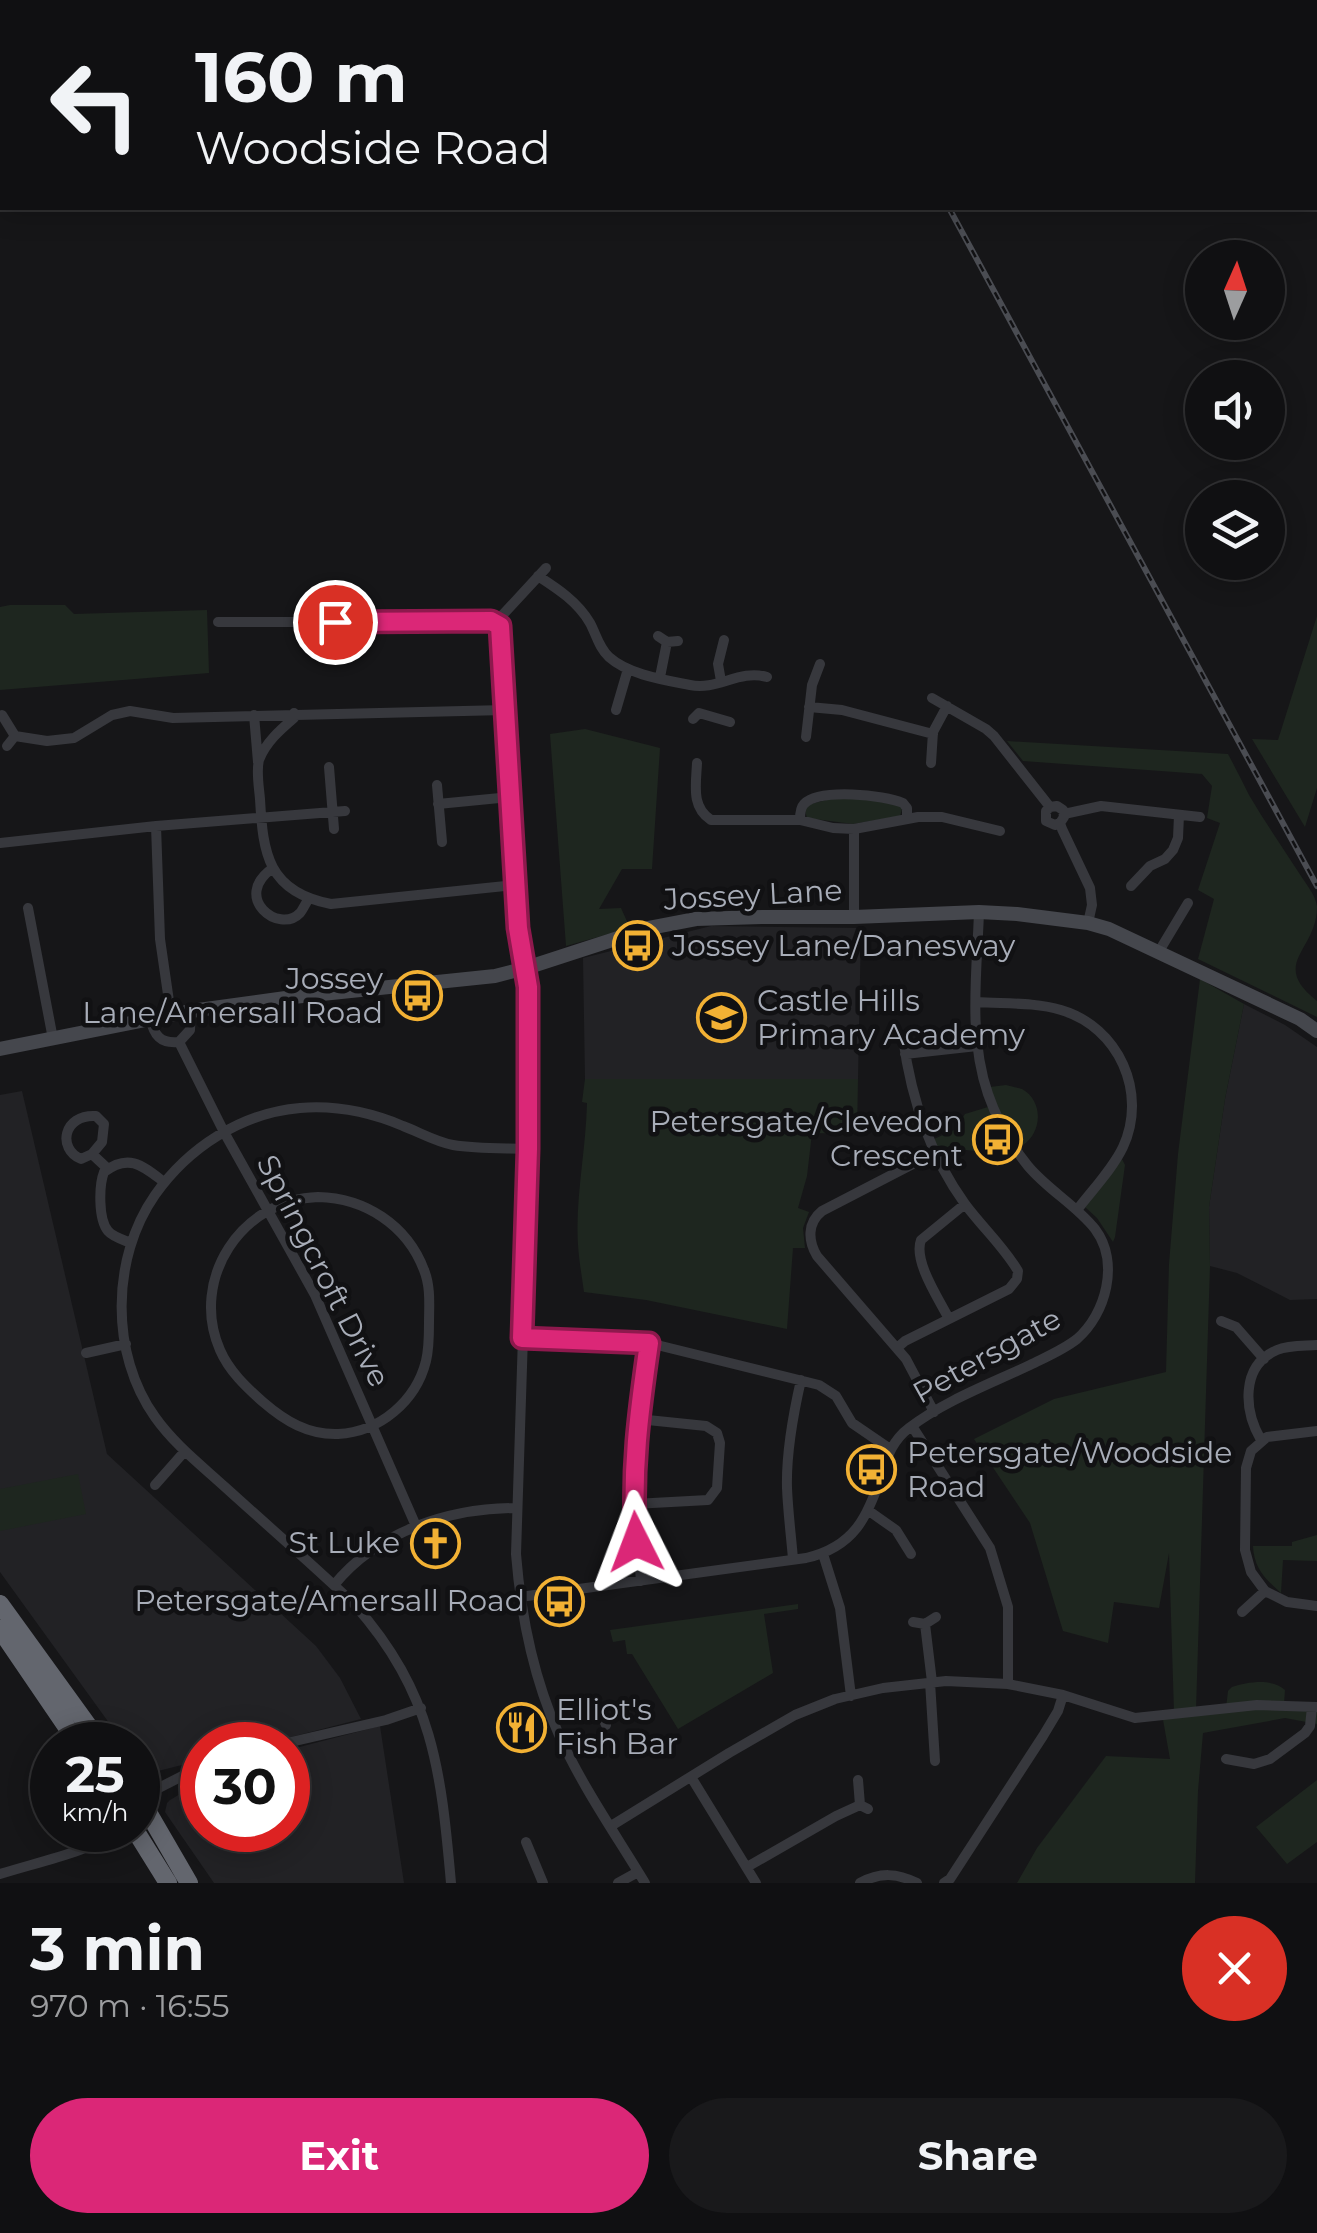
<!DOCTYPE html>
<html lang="en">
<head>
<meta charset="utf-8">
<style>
  body { margin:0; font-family:Montserrat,sans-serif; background:#19191b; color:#f1f3f6; height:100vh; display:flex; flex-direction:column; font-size:38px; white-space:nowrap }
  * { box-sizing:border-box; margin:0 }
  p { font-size:32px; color:#9c9d9f }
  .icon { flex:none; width:55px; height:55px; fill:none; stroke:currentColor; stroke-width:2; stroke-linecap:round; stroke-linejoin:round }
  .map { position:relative; height:1883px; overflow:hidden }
  .side { display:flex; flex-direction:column; background:#101012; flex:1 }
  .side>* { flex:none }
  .hud { position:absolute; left:0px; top:0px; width:1318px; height:210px; box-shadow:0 5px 25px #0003,0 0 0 2px #303032; background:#101012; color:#f1f3f6; overflow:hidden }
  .needle { width:65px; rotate:3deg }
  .buttons { position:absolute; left:1185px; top:240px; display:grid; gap:20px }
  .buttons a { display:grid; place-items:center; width:100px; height:100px; border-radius:50%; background:#101012; box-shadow:0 5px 25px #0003,0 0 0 2px #303032; font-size:50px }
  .speed { position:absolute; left:30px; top:1722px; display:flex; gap:20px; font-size:50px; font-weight:700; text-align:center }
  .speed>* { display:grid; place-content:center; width:130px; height:130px; border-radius:50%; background:#101012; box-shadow:0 5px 25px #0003,0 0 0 2px #303032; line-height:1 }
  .speed small { font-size:25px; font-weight:400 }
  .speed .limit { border:15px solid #d22; background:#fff; color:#111 }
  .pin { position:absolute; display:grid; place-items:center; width:85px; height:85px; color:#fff; margin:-42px; border:5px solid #fff; border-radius:50%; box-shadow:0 2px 10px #0007 }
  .me { position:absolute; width:110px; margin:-55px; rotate:357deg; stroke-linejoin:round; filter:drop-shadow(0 0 8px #0008) }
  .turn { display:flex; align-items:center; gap:35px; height:210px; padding:0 30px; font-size:45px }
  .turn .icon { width:130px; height:130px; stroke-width:2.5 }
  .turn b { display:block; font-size:70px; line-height:85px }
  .round { display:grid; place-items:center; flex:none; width:105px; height:105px; border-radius:52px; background:#19191b }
  .summary { display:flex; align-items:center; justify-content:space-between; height:170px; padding:0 30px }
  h1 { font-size:60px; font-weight:700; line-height:75px }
  .action { display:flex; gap:20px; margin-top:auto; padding:20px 30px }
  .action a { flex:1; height:115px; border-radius:60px; background:#db2777; color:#fff; font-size:40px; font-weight:700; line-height:115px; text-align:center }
  .action a+a { background:#19191b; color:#f1f3f6 }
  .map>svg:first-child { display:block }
  .built { fill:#222225 }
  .green { fill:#1e261f }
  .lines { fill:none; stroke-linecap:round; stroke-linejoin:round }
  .stream { stroke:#2c353c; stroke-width:2.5 }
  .street { stroke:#37383d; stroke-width:10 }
  .secondary { stroke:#45474d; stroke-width:14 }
  .highway { stroke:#63666e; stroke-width:18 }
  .rail-casing { stroke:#4a4c52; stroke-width:6 }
  .rail { stroke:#111113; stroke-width:2.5; stroke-dasharray:8; stroke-linecap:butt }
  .route-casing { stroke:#8e194d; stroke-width:25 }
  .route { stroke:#db2777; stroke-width:18 }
  .labels { text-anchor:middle; stroke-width:9; stroke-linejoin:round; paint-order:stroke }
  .street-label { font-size:30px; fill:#a8adb8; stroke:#111113 }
  .poi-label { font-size:30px; fill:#a8adb8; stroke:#111113; text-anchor:start }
</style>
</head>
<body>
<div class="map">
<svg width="1317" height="1883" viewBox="0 0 1317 1883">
  <rect width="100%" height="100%" fill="#161618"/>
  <path class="built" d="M711,926L861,928L858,1079H585L583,958Z
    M1244,1004L1285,1025L1317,1047V1299L1290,1300L1237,1273L1210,1266L1209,1207L1225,1099Z
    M22,1091L107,1454L316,1646L340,1678L361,1719L260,1745H202V1760L146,1774L138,1763V1745H125L0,1572V1095Z
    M380,1726L404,1883H214L165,1812L167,1803L170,1800L202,1781V1830H288V1750Z"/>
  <path class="green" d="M131,0H822L824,2H136Z
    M10,605H65L74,614L207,610L209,673L0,690V607Z
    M1317,616V788L1305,827L1252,739L1278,740Z
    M585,729L660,748L652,869H622L599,909L621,908L630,928L566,946L550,734Z
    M1007,741L1228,754C1235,767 1242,781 1249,795C1265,822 1282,847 1299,873C1305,883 1316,895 1317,907C1317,951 1269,963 1317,1001V1017L1198,959L1214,899L1198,890L1220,823L1207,818L1212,786L1202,774L1023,761Z
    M870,797L903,806L900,816L853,824L807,818L804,807L807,805L830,799Z
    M1200,979L1244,1004L1225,1099L1209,1207L1210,1266L1196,1710L1226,1708L1228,1691L1232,1687C1248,1682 1272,1678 1285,1690L1284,1704L1317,1707V1724L1285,1718L1203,1733L1198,1791L1195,1883H1017L1037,1848L1106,1756L1170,1759L1162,1714L1174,1712L1169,1553L1159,1608L1114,1602L1108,1643L1063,1631L1030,1523L974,1439L1054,1399L1166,1372L1169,1264L1178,1154Z
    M585,1079H858L857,1134L812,1133L807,1176L798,1208L809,1212L803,1228L805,1248H793L787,1329L646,1300L584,1292C582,1277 579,1261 578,1245C575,1199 586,1150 587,1103L582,1102Z
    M1006,1085C1009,1086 1019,1088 1022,1089C1044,1101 1042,1133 1023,1145L1003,1121L990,1087Z
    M988,1107L1004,1139L985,1152L966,1150L945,1163L934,1139L954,1130L965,1114Z
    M1122,1159L1125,1165L1115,1237L1113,1242L1097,1218L1085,1207Z
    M78,1474L86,1514L0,1531V1489Z
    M1317,1535V1561L1283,1560L1281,1593C1265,1579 1254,1568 1253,1546H1292V1542Z
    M798,1604V1609L764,1614L773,1673L678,1729L632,1654H627L625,1640L613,1642L610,1630Z
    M1317,1780V1842L1287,1864L1256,1827Z"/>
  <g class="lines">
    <path class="stream" d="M523,0L524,2
      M666,0L671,2
      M653,2L658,0
      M1315,113L1317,114"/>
    <path class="street" d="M538,576C558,589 578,602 590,623C596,634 599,648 609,657C629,675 665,680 690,685C717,691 739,669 767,677
      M218,622H496
      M496,622L501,631L517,928L528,987L529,1149L516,1554C521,1617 533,1677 559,1735C582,1786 616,1835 645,1883
      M496,622L546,568
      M658,636L667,642L678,641
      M660,677L667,642
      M721,681L718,664L724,640
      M932,698L986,729L994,736L1050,807
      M809,707L842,710L933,734
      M616,710L628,669
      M294,713V718C280,730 266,742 259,760C256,771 259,787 260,799C263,854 268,892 331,904L515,885
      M2,715L15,736L7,746
      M254,715L258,762
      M693,719L699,713L730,722
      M15,736L47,741L74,738L112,715L130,711L173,718L505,710
      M806,737L812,685L820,664
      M697,763C696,785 691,807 711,820H800L833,828L854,829L918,817H942L1000,831
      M931,763L933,732L947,706
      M329,767L334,829
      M437,785L442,842
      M438,804L511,797
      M1064,814L1101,806L1200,817
      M800,820C800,815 800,808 804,804C820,788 884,795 903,803L907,808V819
      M1060,823L1055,825L1046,821V811L1050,807L1057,806L1063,810L1064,817L1060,823L1062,829L1090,888L1092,905L1088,923
      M156,826L160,939L171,1015
      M0,843L156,826L345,811
      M273,868C231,897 279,935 300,913C302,911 307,901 309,898
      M1131,886L1150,866L1165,859L1173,850L1178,838L1179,815
      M28,908L53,1039
      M854,917V829
      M1158,953L1188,903
      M976,1002C1004,1004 1035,1002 1061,1010C1119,1027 1148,1093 1123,1147C1112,1170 1092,1190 1077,1210
      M150,1018C154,1035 160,1044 179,1042L190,1030L191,1011
      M179,1042L224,1132L315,1295L416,1526
      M905,1054L977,1046
      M92,1154L102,1142L104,1124L96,1116C63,1114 57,1149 81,1159L92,1154L108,1169
      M318,1197C365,1198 407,1225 424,1270C431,1287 429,1306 429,1323C429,1336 429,1349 426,1361C416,1401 380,1432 338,1434C308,1435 285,1421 263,1402C246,1387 229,1371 220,1350C189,1279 242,1199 318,1197Z
      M131,1243C124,1240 113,1237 108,1231C98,1219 99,1185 104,1172C129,1153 143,1166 164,1182
      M949,1319C939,1299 913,1261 921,1240L965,1204
      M1221,1321L1236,1327L1264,1359
      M522,1338L649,1343L819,1385L836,1396L852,1423L890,1449
      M897,1348L905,1341L1009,1289L1017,1279L1018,1271C1004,1247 982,1227 965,1204C929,1154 911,1098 903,1038
      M86,1353L126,1344
      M934,1412L906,1359L817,1256C808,1241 807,1223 822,1211L934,1153
      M912,1426L990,1548L1008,1607V1684
      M1317,1431L1267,1437L1251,1451L1246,1468L1245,1550L1251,1572L1265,1591L1287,1602L1317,1606
      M1261,1440C1244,1411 1240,1366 1277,1350C1289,1345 1304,1346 1317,1345
      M155,1485L185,1451
      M634,1504L708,1500L717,1488L720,1443L717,1433L706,1426L638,1419
      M869,1511L896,1530L911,1554
      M823,1554L840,1608L851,1696
      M793,1559C791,1535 788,1512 787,1488C786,1452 793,1415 801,1380
      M641,1581L633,1483L638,1419L649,1343
      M334,1585C378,1531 449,1508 517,1508
      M520,1597L806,1558C854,1547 868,1517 882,1473C888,1455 893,1440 909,1428C944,1401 990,1384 1030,1365C1046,1357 1063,1350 1077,1339C1106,1314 1120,1262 1095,1229C1076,1205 1048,1190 1028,1166C1011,1145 997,1120 988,1094C968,1036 977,972 979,912
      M1242,1612L1265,1591
      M913,1622L925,1624L936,1617
      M925,1624L932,1682
      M930,1682L935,1761
      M553,1721L595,1709L599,1710L606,1725
      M278,1745L386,1720L421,1708
      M1226,1759L1254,1764L1270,1759L1305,1733L1310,1726L1312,1707
      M691,1777L756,1883
      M858,1780L860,1805L868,1809
      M138,1801L139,1798L202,1766
      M611,1826L729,1753L795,1715L835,1699L883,1688L946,1681L1008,1684L1063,1695L1135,1718L1257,1705L1317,1707
      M526,1842L543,1883
      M747,1867L836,1816L860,1805
      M0,1874C42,1861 86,1852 124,1830
      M451,1883C441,1770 433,1693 354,1604C312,1564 268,1526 225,1487C201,1465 174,1444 155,1417C110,1354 111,1258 155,1195C188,1148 241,1113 300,1108C336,1105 370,1112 403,1126C419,1132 436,1142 453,1145C477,1149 504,1148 529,1149
      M618,1883L638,1872
      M860,1883C880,1872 897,1873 917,1883
      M944,1883L950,1879L1043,1736L1058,1711L1063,1695"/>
    <path class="secondary" d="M0,1049L191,1011L293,997L495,976L526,968L649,928L696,919L762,917H854L979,912L1017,914L1088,923L1109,929L1300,1019L1317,1031"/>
    <path class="highway" d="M0,1604L102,1745
      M0,1629L79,1745
      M138,1795L189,1883
      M135,1830L168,1883"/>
    <defs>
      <path id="rail" d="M841,0L843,2
        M949,208L1317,886"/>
    </defs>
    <use href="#rail" class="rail-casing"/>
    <use href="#rail" class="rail"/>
  </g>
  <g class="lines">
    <defs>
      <path id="route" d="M335,622L491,621L500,626L518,928L528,987V1149L522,1338L649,1343C639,1412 631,1472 636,1542"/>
    </defs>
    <use href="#route" class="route-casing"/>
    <use href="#route" class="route"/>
  </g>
  <defs>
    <symbol id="bus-ring" viewBox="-11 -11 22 22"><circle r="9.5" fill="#111113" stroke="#f2b134" stroke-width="1.5"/><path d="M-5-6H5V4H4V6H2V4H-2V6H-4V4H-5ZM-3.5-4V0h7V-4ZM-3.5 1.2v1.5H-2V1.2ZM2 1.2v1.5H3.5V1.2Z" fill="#f2b134"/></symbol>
    <symbol id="school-ring" viewBox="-11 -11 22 22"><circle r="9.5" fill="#111113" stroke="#f2b134" stroke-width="1.5"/><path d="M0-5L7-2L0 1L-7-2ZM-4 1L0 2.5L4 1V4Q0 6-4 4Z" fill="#f2b134"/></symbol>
    <symbol id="church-ring" viewBox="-11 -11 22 22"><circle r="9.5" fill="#111113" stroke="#f2b134" stroke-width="1.5"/><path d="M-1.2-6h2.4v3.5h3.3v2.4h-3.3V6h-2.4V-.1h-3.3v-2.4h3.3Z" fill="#f2b134"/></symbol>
    <symbol id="restaurant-ring" viewBox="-11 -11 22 22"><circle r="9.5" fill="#111113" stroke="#f2b134" stroke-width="1.5"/><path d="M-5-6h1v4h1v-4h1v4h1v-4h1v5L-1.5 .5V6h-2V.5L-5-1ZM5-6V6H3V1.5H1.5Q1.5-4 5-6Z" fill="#f2b134"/></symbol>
  </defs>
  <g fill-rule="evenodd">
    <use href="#bus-ring" x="610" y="918" width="55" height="55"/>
    <use href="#bus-ring" x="390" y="968" width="55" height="55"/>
    <use href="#school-ring" x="694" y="990" width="55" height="55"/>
    <use href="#bus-ring" x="970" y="1112" width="55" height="55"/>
    <use href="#bus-ring" x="844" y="1442" width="55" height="55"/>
    <use href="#church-ring" x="408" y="1516" width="55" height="55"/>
    <use href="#bus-ring" x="532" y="1574" width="55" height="55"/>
    <use href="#restaurant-ring" x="494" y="1700" width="55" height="55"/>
  </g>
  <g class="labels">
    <g class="street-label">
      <text transform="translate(753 895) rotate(-3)" y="10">Jossey Lane</text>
      <text transform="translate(323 1271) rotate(63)" y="10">Springcroft Drive</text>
      <text transform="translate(987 1356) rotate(-29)" y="10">Petersgate</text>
    </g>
    <g class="poi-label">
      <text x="672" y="956">Jossey Lane/Danesway</text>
      <text x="383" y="989" text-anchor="end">Jossey<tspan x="383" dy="34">Lane/Amersall Road</tspan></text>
      <text x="757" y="1011">Castle Hills<tspan x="757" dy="34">Primary Academy</tspan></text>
      <text x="963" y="1132" text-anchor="end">Petersgate/Clevedon<tspan x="963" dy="34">Crescent</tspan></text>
      <text x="907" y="1463">Petersgate/Woodside<tspan x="907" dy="34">Road</tspan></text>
      <text x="400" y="1553" text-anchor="end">St Luke</text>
      <text x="525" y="1611" text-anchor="end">Petersgate/Amersall Road</text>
      <text x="556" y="1720">Elliot's<tspan x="556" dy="34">Fish Bar</tspan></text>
    </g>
  </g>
</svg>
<div class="buttons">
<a><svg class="needle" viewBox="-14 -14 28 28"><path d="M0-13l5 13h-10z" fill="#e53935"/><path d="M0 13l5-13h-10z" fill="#9c9d9f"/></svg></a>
<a><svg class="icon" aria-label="sound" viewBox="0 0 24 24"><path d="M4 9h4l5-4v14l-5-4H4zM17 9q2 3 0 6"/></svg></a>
<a><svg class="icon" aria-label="layers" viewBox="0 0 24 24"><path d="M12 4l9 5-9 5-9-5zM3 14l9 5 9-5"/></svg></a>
</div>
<div class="speed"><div>25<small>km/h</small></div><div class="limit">30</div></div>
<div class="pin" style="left:335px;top:622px;background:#d93025"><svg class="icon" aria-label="arrive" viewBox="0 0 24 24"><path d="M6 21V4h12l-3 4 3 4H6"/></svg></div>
<svg class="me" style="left:636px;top:1542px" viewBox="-20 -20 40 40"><path d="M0-17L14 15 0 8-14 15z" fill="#db2777" stroke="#fff" stroke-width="4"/></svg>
<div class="hud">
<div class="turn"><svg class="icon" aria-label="left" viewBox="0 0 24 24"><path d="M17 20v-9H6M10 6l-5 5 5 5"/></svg><div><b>160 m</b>Woodside Road</div></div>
</div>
</div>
<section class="side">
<div class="summary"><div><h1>3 min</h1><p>970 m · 16:55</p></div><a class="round" style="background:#d93025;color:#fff"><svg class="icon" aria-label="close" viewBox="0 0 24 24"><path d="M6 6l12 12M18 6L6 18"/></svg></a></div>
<div class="action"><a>Exit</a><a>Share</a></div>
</section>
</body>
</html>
